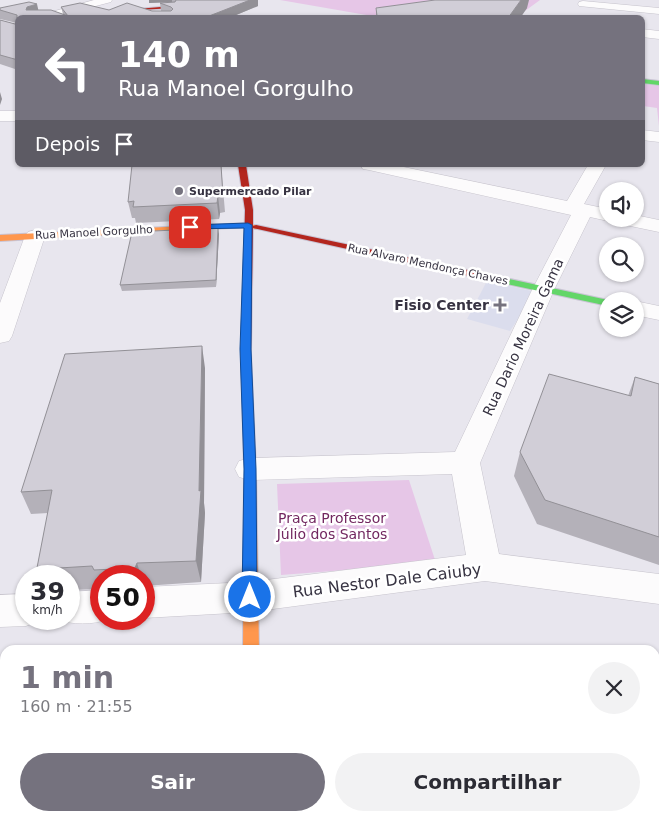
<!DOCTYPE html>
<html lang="pt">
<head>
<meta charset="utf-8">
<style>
  body { margin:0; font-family:"DejaVu Sans",sans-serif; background:#f2f2f3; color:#2b2b33; height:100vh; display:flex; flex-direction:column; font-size:19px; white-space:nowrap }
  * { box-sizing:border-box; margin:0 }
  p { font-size:16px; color:#7c7c81 }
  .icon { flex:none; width:28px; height:28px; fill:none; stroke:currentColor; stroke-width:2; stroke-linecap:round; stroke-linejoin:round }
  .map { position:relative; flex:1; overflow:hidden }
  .side { position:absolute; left:0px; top:645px; width:660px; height:176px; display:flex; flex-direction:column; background:#fff; border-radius:15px 15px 0 0; box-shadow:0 1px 4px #0004 }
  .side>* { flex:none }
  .top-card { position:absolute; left:15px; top:15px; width:630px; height:152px; border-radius:8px; box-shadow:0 1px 4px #0004; background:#75727e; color:#fff; overflow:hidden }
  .tools { position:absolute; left:599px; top:182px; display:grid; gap:10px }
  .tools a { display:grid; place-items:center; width:45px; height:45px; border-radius:50%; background:#fff; box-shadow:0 1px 4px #0004; font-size:25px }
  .speed { position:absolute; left:15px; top:565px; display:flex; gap:10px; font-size:25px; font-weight:700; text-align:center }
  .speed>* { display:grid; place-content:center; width:65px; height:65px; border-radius:50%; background:#fff; box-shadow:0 1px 4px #0004; line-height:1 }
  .speed small { font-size:12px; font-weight:400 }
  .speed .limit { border:8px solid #d22; background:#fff; color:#111 }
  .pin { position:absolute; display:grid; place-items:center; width:42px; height:42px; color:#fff; margin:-21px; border-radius:10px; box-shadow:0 2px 8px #0006 }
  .me { position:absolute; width:55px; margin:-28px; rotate:0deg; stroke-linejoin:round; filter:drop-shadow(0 0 4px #0008) }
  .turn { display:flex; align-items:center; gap:18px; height:105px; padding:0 20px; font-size:22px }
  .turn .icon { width:65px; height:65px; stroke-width:2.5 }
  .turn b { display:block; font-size:35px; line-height:42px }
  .then { display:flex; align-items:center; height:48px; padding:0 20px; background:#0003; gap:10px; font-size:19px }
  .round { display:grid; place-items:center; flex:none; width:52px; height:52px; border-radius:26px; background:#f2f2f3 }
  .summary { display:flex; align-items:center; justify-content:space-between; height:85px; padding:0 20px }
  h1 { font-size:30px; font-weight:700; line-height:38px; color:#75727e }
  .cta { display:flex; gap:10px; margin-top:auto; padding:10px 20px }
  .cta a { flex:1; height:58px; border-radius:30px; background:#75727e; color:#fff; font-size:20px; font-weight:700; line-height:58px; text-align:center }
  .cta a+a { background:#f2f2f3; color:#2b2b33 }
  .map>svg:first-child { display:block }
  .medical { fill:#dbdded }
  .green { fill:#e6c6e7 }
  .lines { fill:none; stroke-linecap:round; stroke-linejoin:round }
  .street-casing { stroke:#c6c3cc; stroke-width:1 }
  .fast-casing { stroke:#c9c4d4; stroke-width:2 }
  .slow-casing { stroke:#c9c4d4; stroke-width:2 }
  .jam-casing { stroke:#c9c4d4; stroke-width:2 }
  .street { fill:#fcfbfc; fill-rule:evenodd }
  .fast { fill:#63d668; fill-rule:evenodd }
  .slow { fill:#ff974d; fill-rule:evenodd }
  .jam { fill:#b3261e; fill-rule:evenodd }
  .wall { fill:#b4b1b9 }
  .shaded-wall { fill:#929096 }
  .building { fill:#d1ced7; stroke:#929096 }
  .route { fill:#1a73e8; stroke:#114b97 }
  .poi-dot { fill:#75727e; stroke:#fff; stroke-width:2 }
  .labels { text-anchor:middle; stroke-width:5; stroke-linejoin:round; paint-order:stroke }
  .far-poi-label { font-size:11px; font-weight:bold; fill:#373342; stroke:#fff; text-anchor:start }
  .far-street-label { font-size:11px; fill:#373342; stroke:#fff }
  .poi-label { font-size:14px; font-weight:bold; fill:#373342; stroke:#fff; text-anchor:end }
  .street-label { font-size:14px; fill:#373342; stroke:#fff }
  .park-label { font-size:14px; fill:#722860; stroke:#fff }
  .near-street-label { font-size:16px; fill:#373342; stroke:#fff }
</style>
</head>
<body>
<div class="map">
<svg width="659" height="821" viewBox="0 0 659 821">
  <rect width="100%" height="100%" fill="#e8e6ee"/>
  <path class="medical" d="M487,281L536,292L510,331L467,319Z"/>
  <path class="green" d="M280,0H540L525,11L508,10L460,18L378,17Z
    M642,84L659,86V126L657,108L643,106Z
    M409,480L436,563L281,575L277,484Z"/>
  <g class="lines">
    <defs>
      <path id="street" d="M94,0H112L111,2L50,18H30Z
        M583,1L659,8V14L579,6L578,4L579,2Z
        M642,29L659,31V39L642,37Z
        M0,111H18V121H0Z
        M642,130L659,132V142L642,140Z
        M360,165H394L567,201L588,165H606L584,204L608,209V219H635V215L659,220V232L616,223L614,219L608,221L590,217L554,290L480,463L499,554L659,574V604L485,581L250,612L144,618V587L250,582L466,555L452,474L250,480L239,477L235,469L239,461L250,458L455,452L532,290L571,215L369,170L363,169Z
        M35,230L42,232L45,236L12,336L9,341L0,343V303L25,236L28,232Z
        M634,301H635L659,306V320L635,315Z
        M101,590V619H109C92,625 73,625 56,619H69V592Z
        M26,594V619H40L39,621L26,626L0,627V595Z"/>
      <path id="fast" d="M642,79L659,81V85L642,83Z
        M505,278L608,300L612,301H608V306L502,283V279Z"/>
      <path id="slow" d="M248,223L260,227L256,229L248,227L0,241V235Z
        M246,350L251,353L256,469L259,650H243L244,469L241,353Z"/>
      <path id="jam" d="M172,6L174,8L139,10L137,9Z
        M238,165H246L253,210V226L256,225L505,278L510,281L505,284L253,228L251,353L246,356L242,355L241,353L245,210Z
        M245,816H263V821H245Z"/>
    </defs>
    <use href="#street" class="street-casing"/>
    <use href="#fast" class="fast-casing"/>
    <use href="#slow" class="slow-casing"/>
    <use href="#jam" class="jam-casing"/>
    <use href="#street" class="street"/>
    <use href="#fast" class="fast"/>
    <use href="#slow" class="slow"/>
    <use href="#jam" class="jam"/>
  </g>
  <path class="wall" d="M149,0H258V6L229,18H18V70L0,64V20L15,24L17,23L0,19V8L38,10L63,14L61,7L109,10L161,11L160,3L172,2L149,3Z
    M376,8H527L520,18H376Z
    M221,165L225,212L220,213L219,219L136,223L135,218H132L128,202Z
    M219,234L216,287L122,291L120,285Z
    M205,368L204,503L205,513L201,582L144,586V576H101V589L69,590V576H38L36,573L48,513L31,514L21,492Z
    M635,377L659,384V565L537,524L514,476L520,452L628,396Z"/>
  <path class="shaded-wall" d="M149,0H172V2L149,3Z
    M250,0H258V6L229,18H204Z
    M521,0H529L527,8L520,18H508Z
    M37,4L39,13L26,10L27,7Z
    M0,92L2,99L0,105Z
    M218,196L220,213L219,219L217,203Z
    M218,228L219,234L216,287V280Z
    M202,346L205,368L204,503L205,513L201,582L196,561L199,491Z
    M137,563L141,576H138L135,568Z
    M59,568L63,576H59L57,572Z"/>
  <path class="building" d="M176,0H250L204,18H18V60L0,55V20L15,24L17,23V15L0,10V8L29,2L37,4L27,7L26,10H51L68,16L61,7L80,3L109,10L127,3L152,11H171L173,9L171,7L160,3L175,2Z
    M435,0H521L508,18H394L377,16L376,8Z
    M132,165H221L223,196H218L217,203L133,207L134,201L128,202Z
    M218,228L216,280L120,285L132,232Z
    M202,346L199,491L201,490L196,561L137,563L135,568L94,570L92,566L59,568L57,572L36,573L52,490L21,492L65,354Z
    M549,374L631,396L635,377L659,384V537L545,500L520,452Z"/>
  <path class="route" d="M248,223L252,225L251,349L256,469L257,597L255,602L250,604L244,602L242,597L244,469L240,349L244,228L190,229L186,227L190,225Z"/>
  <g class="poi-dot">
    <circle cx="179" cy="191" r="5"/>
    <path d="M497.5 297.5h5v5h5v5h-5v5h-5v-5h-5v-5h5z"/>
  </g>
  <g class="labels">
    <g class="far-poi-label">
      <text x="189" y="195">Supermercado Pilar</text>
    </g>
    <g class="far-street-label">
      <text transform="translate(94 232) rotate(-3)" y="4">Rua Manoel Gorgulho</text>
      <text transform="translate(428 264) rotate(12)" y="4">Rua Alvaro Mendonça Chaves</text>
    </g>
    <g class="poi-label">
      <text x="489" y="310">Fisio Center</text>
    </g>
    <g class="street-label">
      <text transform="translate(523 337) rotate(-65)" y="5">Rua Dario Moreira Gama</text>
    </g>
    <g class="park-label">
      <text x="332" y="523">Praça Professor<tspan x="332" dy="16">Júlio dos Santos</tspan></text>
    </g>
    <g class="near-street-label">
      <text transform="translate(387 580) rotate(-7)" y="6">Rua Nestor Dale Caiuby</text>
    </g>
  </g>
</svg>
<div class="tools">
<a><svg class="icon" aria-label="sound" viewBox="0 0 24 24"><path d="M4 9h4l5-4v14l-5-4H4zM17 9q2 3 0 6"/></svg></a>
<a><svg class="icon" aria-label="search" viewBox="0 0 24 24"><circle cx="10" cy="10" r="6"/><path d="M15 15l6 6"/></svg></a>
<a><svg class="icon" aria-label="layers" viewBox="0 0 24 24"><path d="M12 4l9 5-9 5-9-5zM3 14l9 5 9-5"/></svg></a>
</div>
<div class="speed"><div>39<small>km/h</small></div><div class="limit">50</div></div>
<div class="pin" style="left:190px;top:227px;background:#d93025"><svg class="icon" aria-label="arrive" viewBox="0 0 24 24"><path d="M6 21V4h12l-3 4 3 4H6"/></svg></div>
<svg class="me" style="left:250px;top:597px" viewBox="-20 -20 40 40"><circle r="17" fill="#1a73e8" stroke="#fff" stroke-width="3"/><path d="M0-11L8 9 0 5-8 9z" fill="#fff"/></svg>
<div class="top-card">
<div class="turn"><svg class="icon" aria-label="left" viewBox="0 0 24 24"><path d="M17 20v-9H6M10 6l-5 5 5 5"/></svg><div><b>140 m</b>Rua Manoel Gorgulho</div></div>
<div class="then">Depois<svg class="icon" aria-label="arrive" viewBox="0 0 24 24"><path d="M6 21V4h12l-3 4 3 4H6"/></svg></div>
</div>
<section class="side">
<div class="summary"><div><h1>1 min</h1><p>160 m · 21:55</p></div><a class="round"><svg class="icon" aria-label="close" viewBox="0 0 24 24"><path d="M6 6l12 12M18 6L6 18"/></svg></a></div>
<div class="cta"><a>Sair</a><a>Compartilhar</a></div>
</section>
</div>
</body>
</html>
